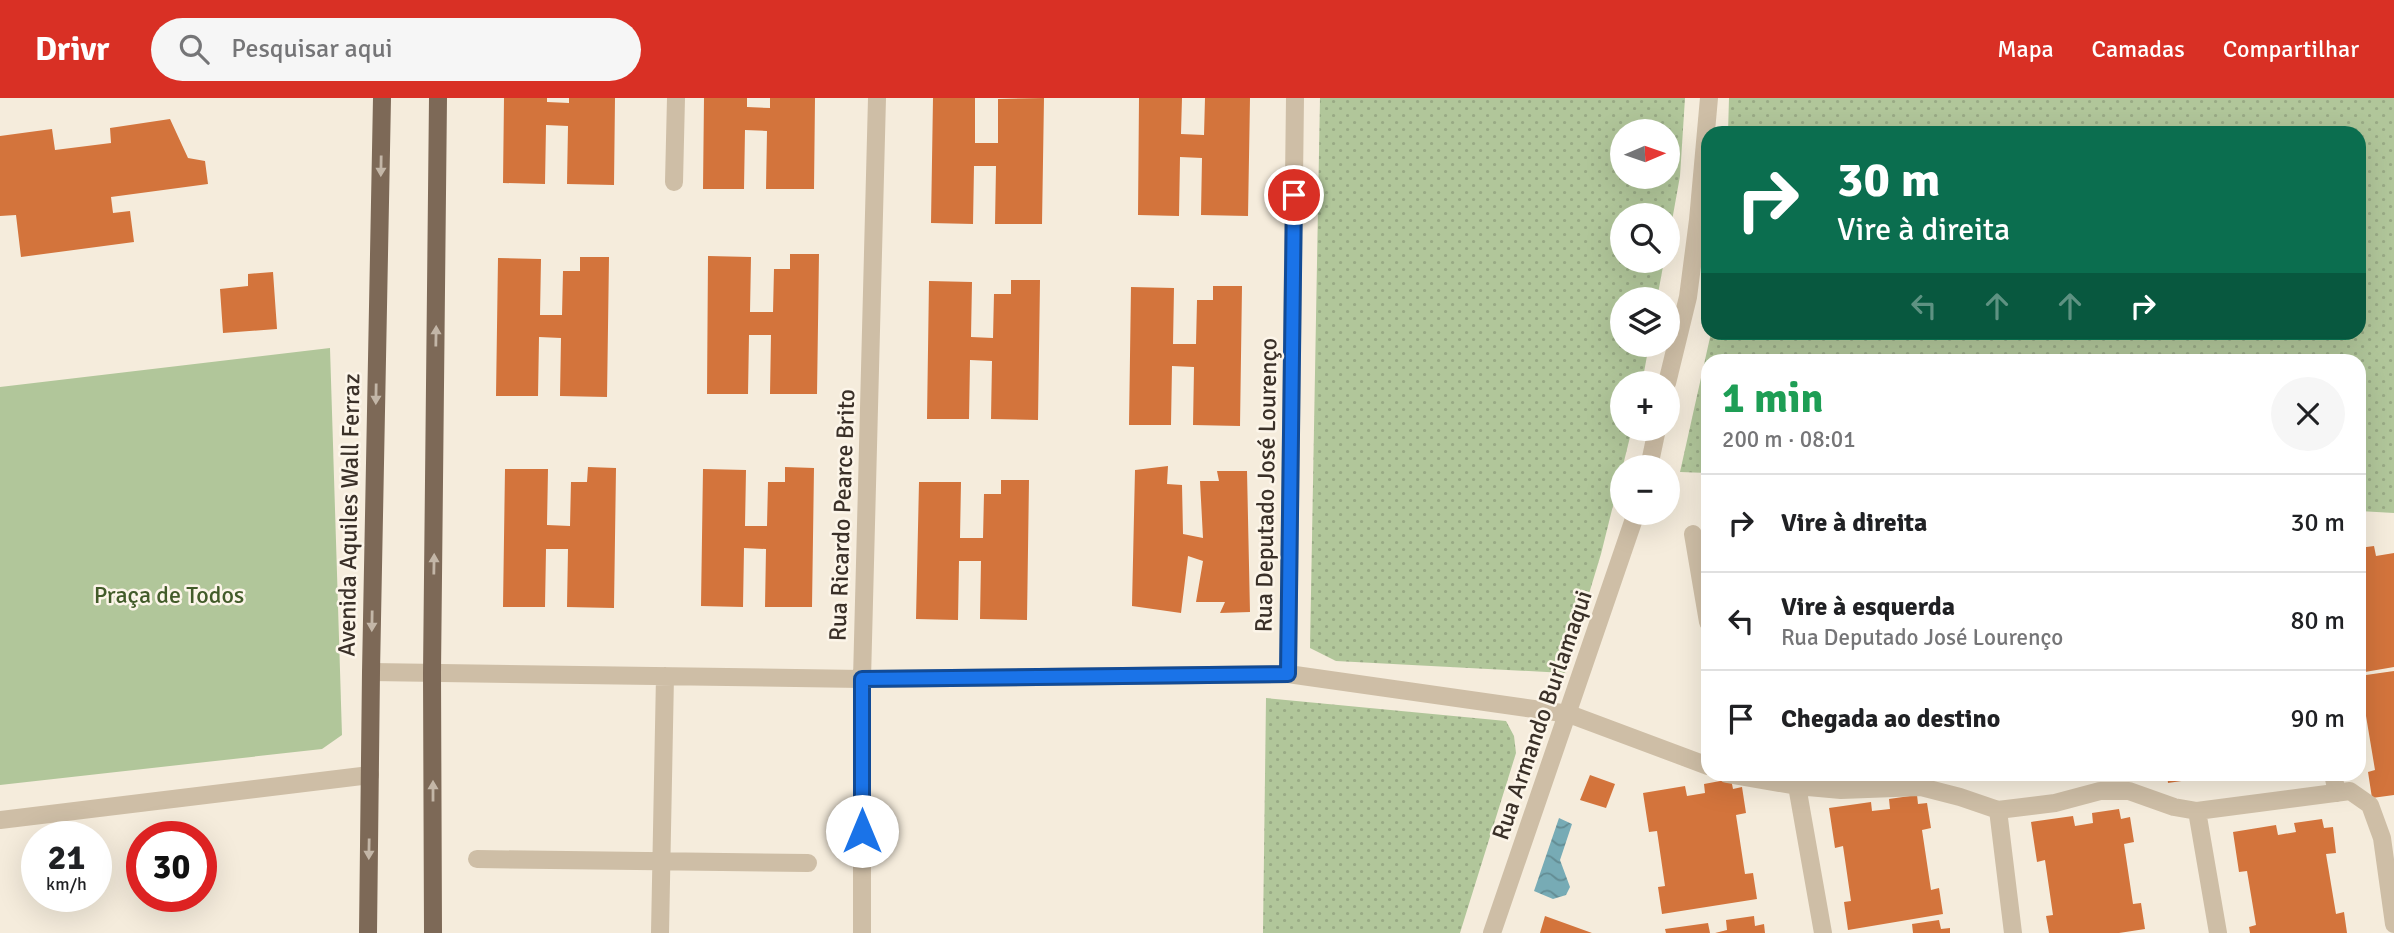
<!DOCTYPE html>
<html lang="pt">
<head>
<meta charset="utf-8">
<style>
  body { margin:0; font-family:Signika,sans-serif; background:#f6f6f6; color:#202124; height:100vh; display:flex; flex-direction:column; font-size:26px; white-space:nowrap }
  * { box-sizing:border-box; margin:0 }
  p { font-size:23px; color:#757577 }
  .icon { flex:none; width:38px; height:38px; fill:none; stroke:currentColor; stroke-width:2; stroke-linecap:round; stroke-linejoin:round }
  .map { position:relative; flex:1; overflow:hidden }
  .side { position:absolute; left:1701px; top:256px; width:665px; height:427px; display:flex; flex-direction:column; background:#fff; border-radius:21px; box-shadow:0 7px 28px #0002 }
  .side>* { flex:none }
  .guide { position:absolute; left:1701px; top:28px; width:665px; height:214px; border-radius:21px; box-shadow:0 7px 28px #0002; background:#0b6e4f; color:#fff; overflow:hidden }
  .needle { width:46px; rotate:88deg }
  .tools { position:absolute; left:1610px; top:21px; display:grid; gap:14px }
  .tools a { display:grid; place-items:center; width:70px; height:70px; border-radius:50%; background:#fff; box-shadow:0 7px 28px #0002; font-size:35px }
  .speed { position:absolute; left:21px; top:723px; display:flex; gap:14px; font-size:35px; font-weight:700; text-align:center }
  .speed>* { display:grid; place-content:center; width:91px; height:91px; border-radius:50%; background:#fff; box-shadow:0 7px 28px #0002; line-height:1 }
  .speed small { font-size:18px; font-weight:400 }
  .speed .limit { border:10px solid #d22; background:#fff; color:#111 }
  .pin { position:absolute; display:grid; place-items:center; width:60px; height:60px; color:#fff; margin:-30px; border:4px solid #fff; border-radius:50%; box-shadow:0 2px 7px #0007 }
  .me { position:absolute; width:77px; margin:-38px; rotate:0deg; stroke-linejoin:round; filter:drop-shadow(0 0 5px #0008) }
  .turn { display:flex; align-items:center; gap:24px; height:147px; padding:0 21px; font-size:32px }
  .turn .icon { width:91px; height:91px; stroke-width:2.5 }
  .turn b { display:block; font-size:49px; line-height:60px }
  .lanes { display:flex; align-items:center; height:66px; padding:0 21px; background:#0003; justify-content:center; gap:35px; direction:ltr }
  .lanes .off { opacity:.35 }
  .round { display:grid; place-items:center; flex:none; width:74px; height:74px; border-radius:37px; background:#f6f6f6 }
  .overview { display:flex; align-items:center; justify-content:space-between; height:119px; padding:0 21px }
  h1 { font-size:42px; font-weight:700; line-height:52px; color:#1e9e55 }
  ul { padding:0; list-style:none }
  li { display:flex; align-items:center; gap:21px; height:98px; padding:0 21px; border-top:2px solid #e0e0e0 }
  li div { flex:1 }
  li b { display:block; font-size:26px }
  li em { font-style:normal }
  header { display:flex; align-items:center; gap:42px; box-sizing:border-box; height:98px; padding:0 35px; background:#d93025; color:#fff }
  header strong { font-size:33px }
  nav { display:flex; gap:38px; margin-inline-start:auto; font-size:24px }
  .search { width:490px; height:63px; background:#f6f6f6; display:flex; align-items:center; gap:18px; box-sizing:border-box; padding:0 24px; border-radius:38px; color:#757577; font-size:26px }
  .map>svg:first-child { display:block }
  .grass { fill:url(#grass-dots); fill-rule:evenodd }
  .park { fill:#b1c69a }
  .water { fill:url(#water-waves) }
  .building { fill:#d3743c }
  .lines { fill:none; stroke-linecap:round; stroke-linejoin:round }
  .minor { stroke:#cebea6; stroke-width:18 }
  .major { stroke:#7d6957; stroke-width:18 }
  .oneway { fill:#c3b6a7 }
  .route-casing { stroke:#114b97; stroke-width:18 }
  .route { stroke:#1a73e8; stroke-width:12 }
  .labels { text-anchor:middle; stroke-width:5; stroke-linejoin:round; paint-order:stroke }
  .street-label { font-size:24px; fill:#3a3028; stroke:#fcf5e9 }
  .park-label { font-size:24px; fill:#425b29; stroke:#fcf5e9 }
</style>
</head>
<body>
<header>
<strong>Drivr</strong>
<div class="search"><svg class="icon" aria-label="search" viewBox="0 0 24 24"><circle cx="10" cy="10" r="6"/><path d="M15 15l6 6"/></svg>Pesquisar aqui</div>
<nav><a>Mapa</a><a>Camadas</a><a>Compartilhar</a></nav>
</header>
<div class="map">
<svg width="2394" height="835" viewBox="0 0 2394 835">
  <defs>
    <pattern id="grass-dots" width="8" height="8" patternUnits="userSpaceOnUse" patternTransform="scale(1.75)"><rect width="8" height="8" fill="#b1c69a"/><path d="M2 2h.1M6 6h.1" fill="none" stroke="#99aa85" stroke-width="1.8" stroke-linecap="round"/></pattern>
    <pattern id="water-waves" width="16" height="10" patternUnits="userSpaceOnUse" patternTransform="scale(1.75)"><rect width="16" height="10" fill="#77abb5"/><path d="M0 5q4-4 8 0t8 0" fill="none" stroke="#638c93"/></pattern>
  </defs>
  <rect width="100%" height="100%" fill="#f5ecdc"/>
  <path class="grass" d="M1320,0H1685L1680,78L1668,145V117H1622V163H1664L1657,201H1622V247H1649L1642,285H1622V331H1632L1601,456L1565,575L1336,563L1310,550ZM1622,33H1668V79H1622Z
    M1729,0H2394V415L2359,413V262H1708V375L1680,374L1711,235L2359,234V35H1728Z
    M1266,600L1506,623L1514,638L1516,655L1460,835H1263Z"/>
  <path class="park" d="M330,250L342,637L322,651L0,687V289Z"/>
  <path class="water" d="M1559,720L1572,726L1560,762L1570,789L1566,797L1553,801L1534,793Z"/>
  <path class="building" d="M504,0H547V4L569,5V0H615L614,87L567,86L568,28L546,27L545,86L503,85Z
    M704,0H747V9L770,10V0H815L814,91H766L767,33L745,32L744,91H703Z
    M933,0H975V45H998V1L1044,0L1042,126H995L996,68H974L973,126L931,125Z
    M1139,0H1182L1181,36L1204,37L1205,0H1250L1248,118L1201,117L1202,60L1180,59L1179,118L1138,117Z
    M170,21L188,60L205,63L208,86L111,99L113,115L130,113L134,144L21,159L16,117L0,118V38L52,31L55,52L111,45L110,30Z
    M790,156H819L817,296H770L771,237H749L748,296H707L708,158L751,159L750,214H773L774,171H790Z
    M580,159H609L607,299L560,298L561,240L539,239L538,298H496L498,160L541,161L540,217H562L563,173H580Z
    M273,174L277,231L223,235L220,191L248,188V176Z
    M1011,182H1040L1038,322L991,321L992,263L970,262L969,321H927L929,183L972,184L971,239L993,240L994,196H1011Z
    M1213,188H1242L1240,328L1193,327L1194,269L1172,268L1171,327H1129L1131,189L1174,190L1173,246H1196L1197,202H1213Z
    M1168,368L1167,386L1182,387L1183,436L1203,440L1200,383H1219L1217,373H1247L1250,514L1220,515L1225,504H1196L1203,463L1188,458L1181,515L1132,508L1135,372Z
    M588,369L616,370L614,510L567,509L568,451H546L545,509H503L505,371H548L547,427L570,428L571,384H587Z
    M785,369L814,370L812,509H765L766,451L744,450L743,509L701,508L703,371L746,372L745,428H767L768,384H785Z
    M1001,382H1029L1027,522L980,521L981,463H959L958,522L916,521L919,384H961L960,440H983L984,396H1001Z
    M2374,448L2376,458L2394,455V569L2359,575V450Z
    M2394,573V697L2372,700L2368,674L2375,672L2366,618L2359,619V578Z
    M2167,676H2222V677L2168,685Z
    M1590,677L1615,686L1606,710L1580,702Z
    M1731,681L1733,691L1742,689L1746,715L1736,717L1745,776L1753,775L1757,801L1662,816L1658,789L1665,788L1657,733L1649,734L1643,695L1685,688L1687,698L1705,695L1704,686Z
    M1917,697L1918,706L1927,705L1931,730L1922,732L1931,792L1939,790L1943,816L1848,832L1844,804L1851,803L1843,748L1835,750L1829,710L1871,704L1872,713L1890,711L1889,701Z
    M2119,711L2121,721L2130,719L2134,744L2124,746L2133,806L2141,805L2145,831L2119,835H2049L2046,818L2053,817L2045,762L2037,764L2031,724L2073,718L2075,728L2093,725L2092,715Z
    M2322,721L2324,730L2333,729L2336,755L2326,756L2336,816L2344,814L2347,835H2250L2249,829L2256,827L2247,773L2239,774L2233,734L2276,727L2278,737L2296,734L2294,725Z
    M1545,818L1592,835H1540Z
    M1754,818L1755,828L1764,826L1765,835H1715L1727,832L1726,822Z
    M1939,822L1941,831L1950,830V835H1913L1912,826Z
    M1708,825L1710,835H1666L1665,831Z"/>
  <g class="lines">
    <path class="minor" d="M674,84L676,0
      M1667,285L1688,199L1698,122L1709,0
      M1649,369L1657,331
      M1693,436L1708,524
      M371,574L862,581L1288,576L1569,616L1708,668
      M1288,576L1295,0
      M1727,676L1797,688L1841,692L1921,689L1960,699L1998,712L2055,705L2100,693H2129L2174,709L2197,713L2350,693L2370,707L2382,740L2394,826
      M2333,676L2337,695
      M1797,688L1823,835
      M1998,712L2013,835
      M2197,713L2218,835
      M0,722L370,677
      M477,761L808,765
      M660,835L665,578
      M862,835V581L877,0
      M1492,835L1636,415"/>
    <path class="major" d="M368,835L371,574L382,0
      M433,835L432,575L438,0"/>
  </g>
  <defs><path id="oneway-solid" d="M-6-.8H1V-3.2L6.5 0L1 3.2V.8H-6Z" transform="scale(1.75)"/></defs>
  <g class="oneway">
    <use href="#oneway-solid" transform="translate(381 68) rotate(91)"/>
    <use href="#oneway-solid" transform="translate(436 238) rotate(-89)"/>
    <use href="#oneway-solid" transform="translate(376 296) rotate(91)"/>
    <use href="#oneway-solid" transform="translate(434 466) rotate(-89)"/>
    <use href="#oneway-solid" transform="translate(372 523) rotate(91)"/>
    <use href="#oneway-solid" transform="translate(433 693) rotate(-90)"/>
    <use href="#oneway-solid" transform="translate(369 751) rotate(91)"/>
  </g>
  <g class="lines">
    <defs>
      <path id="route" d="M862,733V581L1288,576L1294,97"/>
    </defs>
    <use href="#route" class="route-casing"/>
    <use href="#route" class="route"/>
  </g>
  <g class="labels">
    <g class="street-label">
      <text transform="translate(1266 387) rotate(-89)" y="8">Rua Deputado José Lourenço</text>
      <text transform="translate(349 417) rotate(-89)" y="8">Avenida Aquiles Wall Ferraz</text>
      <text transform="translate(842 417) rotate(-88)" y="8">Rua Ricardo Pearce Brito</text>
      <text transform="translate(1542 617) rotate(-71)" y="8">Rua Armando Burlamaqui</text>
    </g>
    <g class="park-label">
      <text x="169" y="505">Praça de Todos</text>
    </g>
  </g>
</svg>
<div class="tools">
<a><svg class="needle" viewBox="-14 -14 28 28"><path d="M0-13l5 13h-10z" fill="#e53935"/><path d="M0 13l5-13h-10z" fill="#757577"/></svg></a>
<a><svg class="icon" aria-label="search" viewBox="0 0 24 24"><circle cx="10" cy="10" r="6"/><path d="M15 15l6 6"/></svg></a>
<a><svg class="icon" aria-label="layers" viewBox="0 0 24 24"><path d="M12 4l9 5-9 5-9-5zM3 14l9 5 9-5"/></svg></a>
<a>+</a>
<a>−</a>
</div>
<div class="speed"><div>21<small>km/h</small></div><div class="limit">30</div></div>
<div class="pin" style="left:1294px;top:97px;background:#d93025"><svg class="icon" aria-label="arrive" viewBox="0 0 24 24"><path d="M6 21V4h12l-3 4 3 4H6"/></svg></div>
<svg class="me" style="left:862px;top:733px" viewBox="-20 -20 40 40"><circle r="19" fill="#fff"/><path d="M0-13L10 11 0 6-10 11z" fill="#1a73e8"/></svg>
<div class="guide">
<div class="turn"><svg class="icon" aria-label="right" viewBox="0 0 24 24"><path d="M7 20v-9h11M14 6l5 5-5 5"/></svg><div><b>30 m</b>Vire à direita</div></div>
<div class="lanes"><svg class="icon off" aria-label="left" viewBox="0 0 24 24"><path d="M17 20v-9H6M10 6l-5 5 5 5"/></svg><svg class="icon off" aria-label="ahead" viewBox="0 0 24 24"><path d="M12 20V5M6 11l6-6 6 6"/></svg><svg class="icon off" aria-label="ahead" viewBox="0 0 24 24"><path d="M12 20V5M6 11l6-6 6 6"/></svg><svg class="icon" aria-label="right" viewBox="0 0 24 24"><path d="M7 20v-9h11M14 6l5 5-5 5"/></svg></div>
</div>
<section class="side">
<div class="overview"><div><h1>1 min</h1><p>200 m · 08:01</p></div><a class="round"><svg class="icon" aria-label="close" viewBox="0 0 24 24"><path d="M6 6l12 12M18 6L6 18"/></svg></a></div>
<ul>
<li><svg class="icon" aria-label="right" viewBox="0 0 24 24"><path d="M7 20v-9h11M14 6l5 5-5 5"/></svg><div><b>Vire à direita</b></div><em>30 m</em></li>
<li><svg class="icon" aria-label="left" viewBox="0 0 24 24"><path d="M17 20v-9H6M10 6l-5 5 5 5"/></svg><div><b>Vire à esquerda</b><p>Rua Deputado José Lourenço</p></div><em>80 m</em></li>
<li><svg class="icon" aria-label="arrive" viewBox="0 0 24 24"><path d="M6 21V4h12l-3 4 3 4H6"/></svg><div><b>Chegada ao destino</b></div><em>90 m</em></li>
</ul>
</section>
</div>
</body>
</html>
